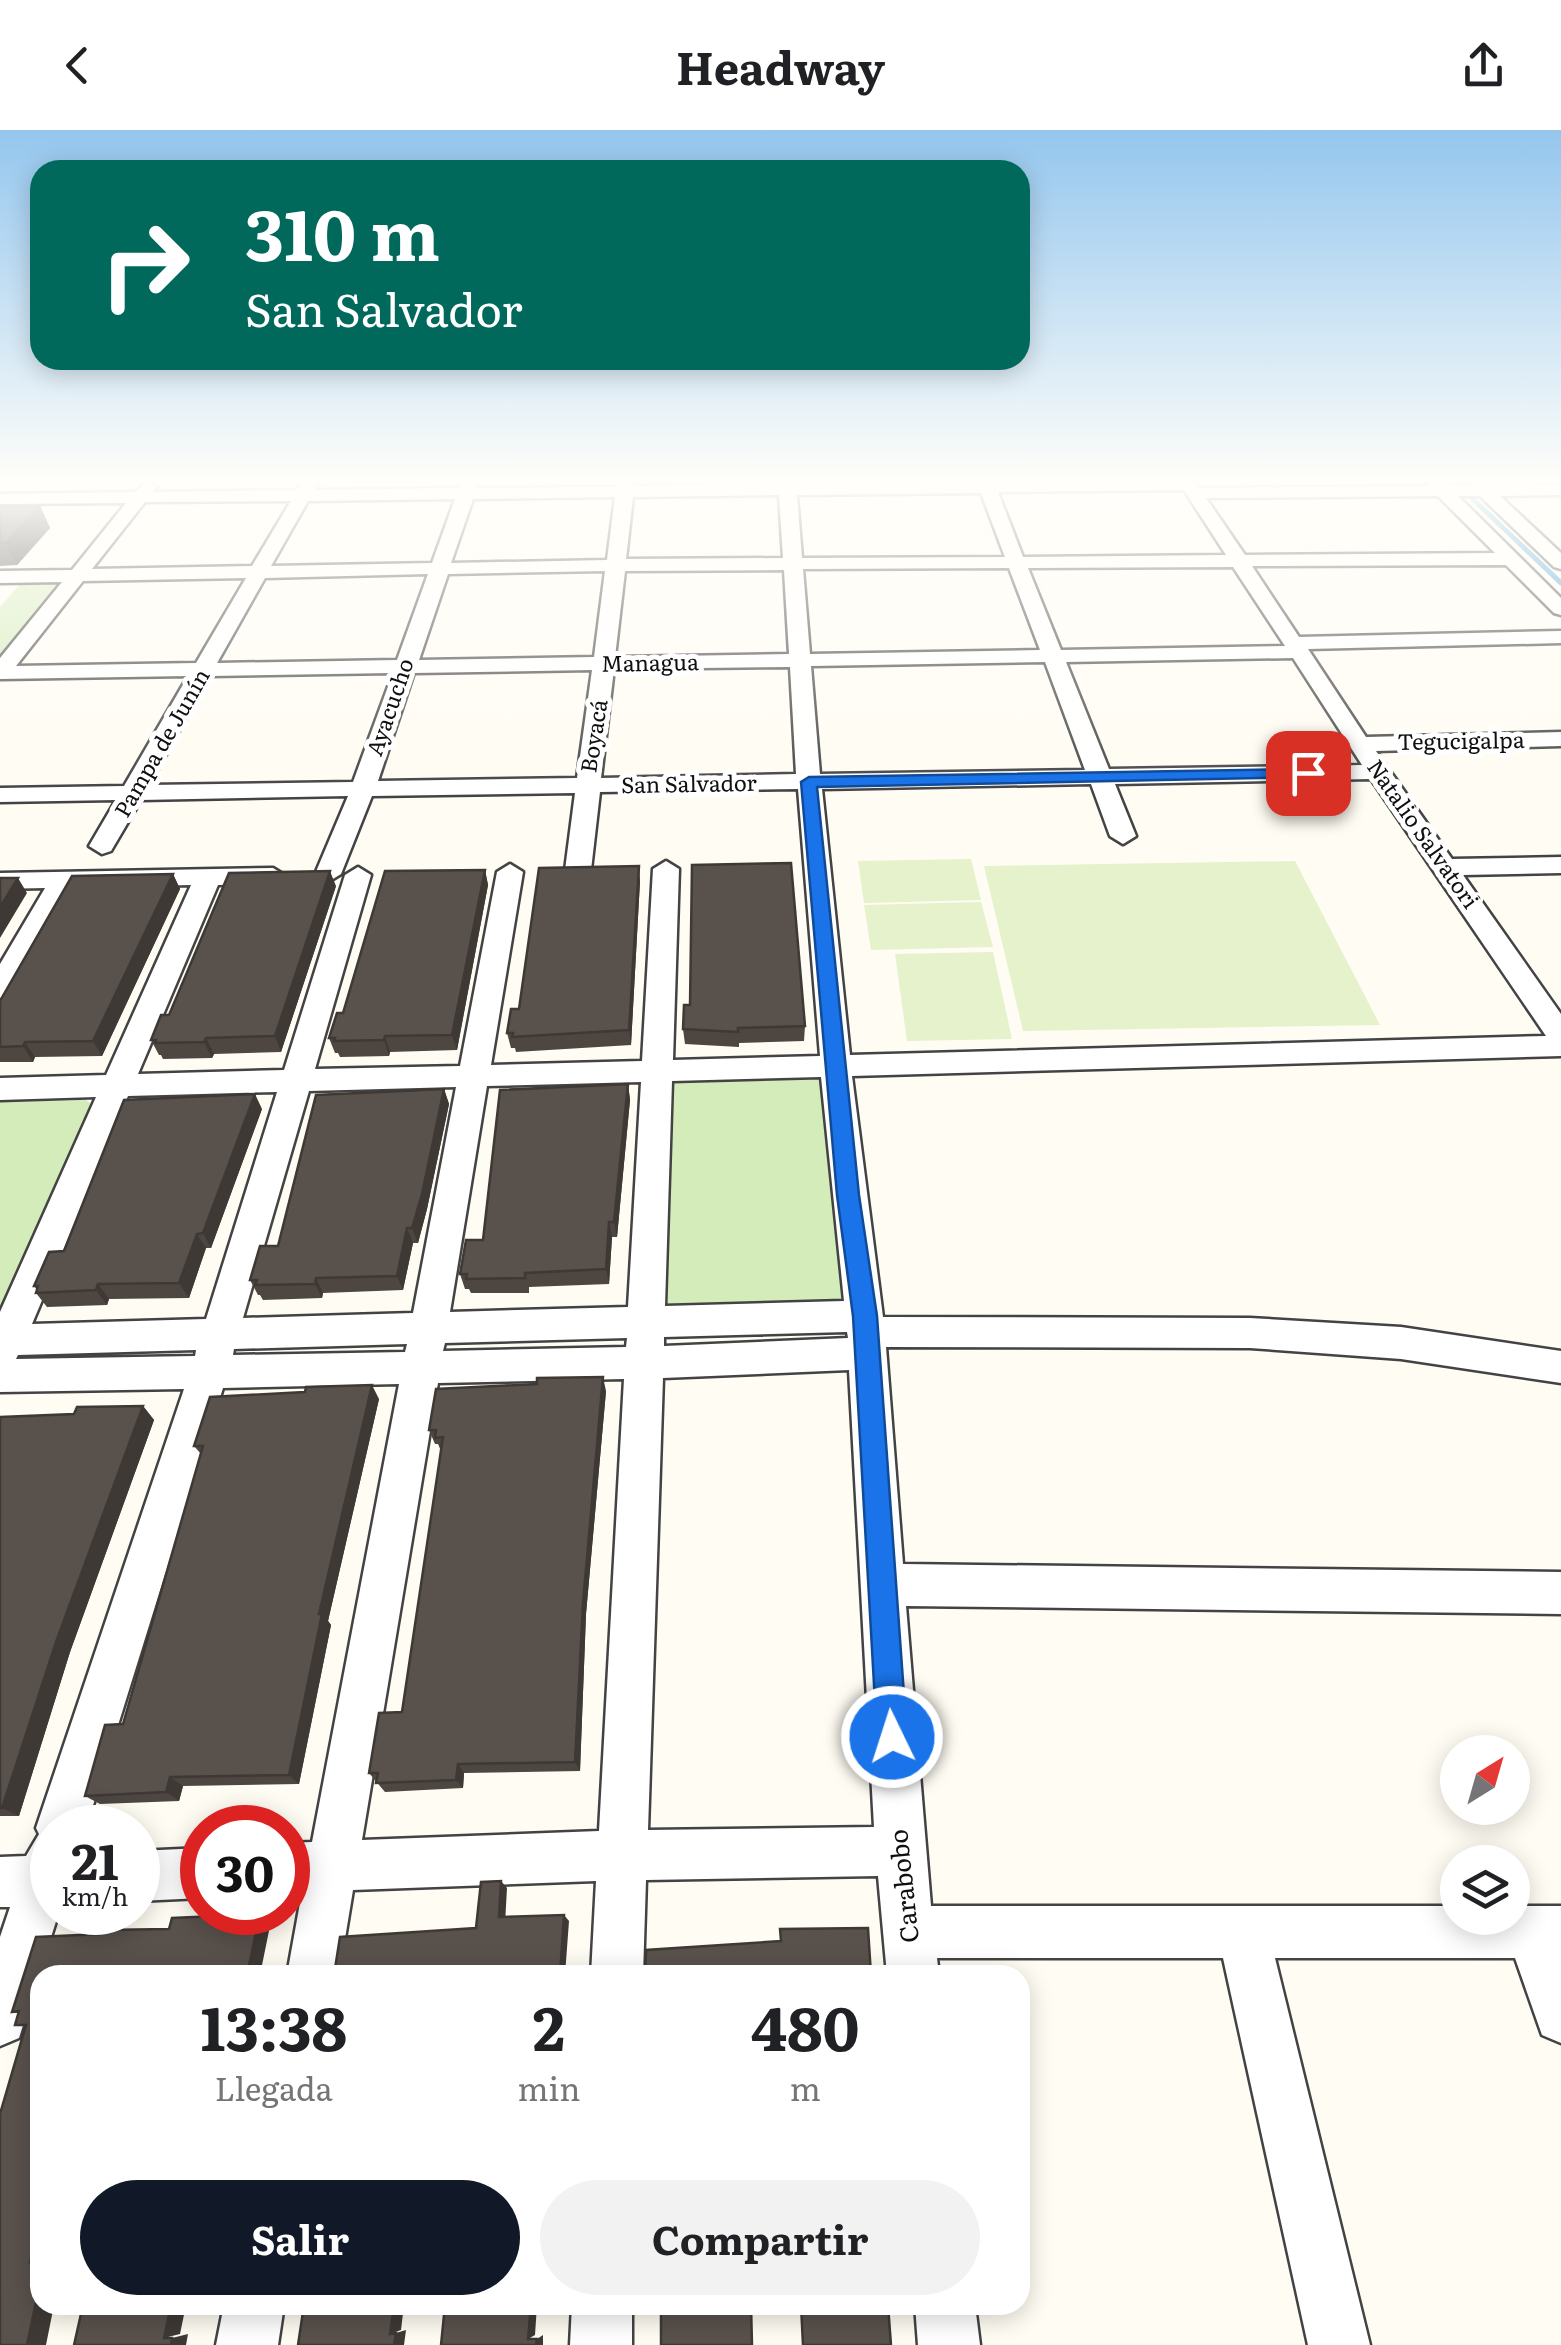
<!DOCTYPE html>
<html lang="es">
<head>
<meta charset="utf-8">
<style>
  body { margin:0; font-family:Literata,serif; background:#f2f2f2; color:#202124; height:100vh; display:flex; flex-direction:column; font-size:38px; white-space:nowrap }
  * { box-sizing:border-box; margin:0 }
  p { font-size:32px; color:#757577 }
  .icon { flex:none; width:55px; height:55px; fill:none; stroke:currentColor; stroke-width:2; stroke-linecap:round; stroke-linejoin:round }
  .map { position:relative; flex:1; overflow:hidden }
  .side { position:absolute; left:30px; top:1835px; width:1000px; height:350px; display:flex; flex-direction:column; background:#fff; border-radius:30px; box-shadow:0 5px 25px #0003 }
  .side>* { flex:none }
  .banner { position:absolute; left:30px; top:30px; width:1000px; height:210px; border-radius:30px; box-shadow:0 5px 25px #0003; background:#00695c; color:#fff; overflow:hidden }
  .needle { width:65px; rotate:37deg }
  .tools { position:absolute; left:1440px; top:1605px; display:grid; gap:20px }
  .tools a { display:grid; place-items:center; width:90px; height:90px; border-radius:50%; background:#fff; box-shadow:0 5px 25px #0003; font-size:50px }
  .speed { position:absolute; left:30px; top:1675px; display:flex; gap:20px; font-size:50px; font-weight:700; text-align:center }
  .speed>* { display:grid; place-content:center; width:130px; height:130px; border-radius:50%; background:#fff; box-shadow:0 5px 25px #0003; line-height:1 }
  .speed small { font-size:25px; font-weight:400 }
  .speed .limit { border:15px solid #d22; background:#fff; color:#111 }
  .pin { position:absolute; display:grid; place-items:center; width:85px; height:85px; color:#fff; margin:-42px; border-radius:20px; box-shadow:0 5px 15px #0006 }
  .me { position:absolute; width:110px; margin:-55px; rotate:356deg; stroke-linejoin:round; filter:drop-shadow(0 0 8px #0008) }
  .turn { display:flex; align-items:center; gap:35px; height:210px; padding:0 50px; font-size:45px }
  .turn .icon { width:130px; height:130px; stroke-width:2.5 }
  .turn b { display:block; font-size:70px; line-height:85px }
  .eta { display:flex; justify-content:space-evenly; align-items:center; height:170px; text-align:center }
  .eta b { font-size:60px; font-weight:700; line-height:70px }
  .primary-button { display:flex; gap:20px; margin-top:auto; padding:20px 50px }
  .primary-button a { flex:1; height:115px; border-radius:60px; background:#111827; color:#fff; font-size:40px; font-weight:700; line-height:115px; text-align:center }
  .primary-button a+a { background:#f2f2f2; color:#202124 }
  header { display:flex; justify-content:space-between; align-items:center; height:130px; padding:0 50px; background:#fff; font-size:45px; font-weight:700 }
  .map>svg:first-child { display:block }
  .green { fill:#d4ebba }
  .pitch { fill:#e5f2cc }
  .lines { fill:none; stroke-linecap:round; stroke-linejoin:round }
  .stream { stroke:#3a96d1; stroke-width:5 }
  .minor-casing { stroke:#434343; stroke-width:5 }
  .minor { fill:#fff; fill-rule:evenodd }
  .wall { fill:#4d4641 }
  .shaded-wall { fill:#3e3935 }
  .building { fill:#59514c; stroke:#3e3935; stroke-width:2.5 }
  .route { fill:#1a73e8; stroke:#114b97; stroke-width:2.5 }
  .labels { text-anchor:middle; stroke-width:10; stroke-linejoin:round; paint-order:stroke }
  .far-street-label { font-size:22px; fill:#101010; stroke:#fff }
  .street-label { font-size:25px; fill:#101010; stroke:#fff }
</style>
</head>
<body>
<header><svg class="icon" aria-label="back" viewBox="0 0 24 24"><path d="M15 5l-7 7 7 7"/></svg>Headway<svg class="icon" aria-label="share" viewBox="0 0 24 24"><path d="M12 15V3M7 8l5-5 5 5M5 13v7h14v-7"/></svg></header>
<div class="map">
<svg width="1561" height="2215" viewBox="0 0 1561 2215">
  <rect width="100%" height="100%" fill="#fffcf3"/>
  <path class="green" d="M27,446H77L0,542V477Z
    M838,938L865,1186L646,1192L655,942Z
    M86,970L95,977L0,1193V972Z"/>
  <path class="pitch" d="M971,729L981,770L864,773L858,731Z
    M1295,731L1380,895L1023,901L984,736Z
    M981,772L993,817L871,820L864,775Z
    M993,822L1012,909L907,911L895,824Z"/>
  <g class="lines">
    <path class="stream" d="M1455,352L1561,453"/>
    <defs>
      <path id="minor" d="M301,352H318L314,360L459,358L461,352H478L476,358L617,357V352H634V356L779,352H1196L1199,358L1429,356L1427,352L1469,356L1468,352L1561,355V365L1500,366L1561,423V439L1554,437L1480,366H1458L1561,468V485L1554,483L1506,435L1252,436L1299,507L1561,501V513L1308,519L1366,607L1561,602V616L1376,621L1452,729L1561,727V743L1463,745L1561,884V926L852,946L883,1187L1250,1188L1401,1197L1561,1221V1253L1401,1229L1250,1218L886,1217L903,1434L1561,1442V1484L906,1476L931,1776H1458V1788H1512V1776H1561V1913L1542,1905L1515,1828H1275L1370,2215H1308L1223,1828H937L939,1845H887L878,1746L646,1750L643,1845H591L596,1751L353,1760L339,1845H287L302,1762L288,1763V1713L312,1712L399,1254L223,1258L86,1698H52V1782H59L19,1908L0,1916V1807L10,1777H0V1727L26,1726L39,1704L36,1698L184,1259L0,1262V1182L96,967L0,970V948L106,945L191,755L72,758L10,866L0,868V834L45,758L0,759V743L273,738L286,746L273,754L218,755L138,944L284,940L345,745L358,737L371,745L315,939L460,936L497,742L510,734L523,742L491,935L642,931L653,739L666,731L679,739L673,930L820,926L798,659L600,662L591,740L578,748L565,740L575,663L372,666L341,744L328,752L315,744L348,666L141,670L111,721L102,724L89,716L116,670L0,672V658L124,656L188,546L0,549V528L62,452L0,453V441L72,440L126,373L0,374V364L135,362L147,352L157,357L153,362L297,360ZM1184,360L1226,425L1023,427L998,362ZM981,363L1005,427L802,428L797,365ZM779,365L783,428L626,429L633,367ZM1438,366L1495,423L1245,425L1206,368ZM615,367L607,430L451,433L473,369ZM455,369L432,433L271,436L308,371ZM291,371L252,436L92,439L145,372ZM1233,437L1285,516L1061,520L1028,438ZM1009,438L1040,520L810,524L803,439ZM784,440L789,524L615,527L625,441ZM605,441L594,527L419,530L448,444ZM428,444L397,530L217,533L265,448ZM246,448L196,533L16,536L83,451ZM1293,528L1362,635L1109,639L1066,532ZM1045,532L1085,640L820,644L811,536ZM790,537L796,644L601,648L614,539ZM592,540L577,648L378,651L414,543ZM393,543L353,652L149,655L210,546ZM1371,649L1546,906L850,925L822,659L1091,654L1110,706L1123,714L1136,706L1115,654ZM821,947L844,1171L665,1176L672,951ZM641,952L628,1177L450,1182L487,956ZM456,957L413,1183L243,1188L309,961ZM277,962L206,1189L32,1194L128,966ZM847,1202L848,1208L664,1216V1207ZM627,1208L626,1217L443,1221L445,1213ZM407,1214L405,1222L233,1225L234,1219ZM196,1220L195,1226L16,1229L18,1225ZM849,1240L874,1697L648,1700L663,1248ZM624,1249L599,1701L362,1710L438,1253Z
        M202,1718V1768L138,1771V1721Z
        M224,2175H284L278,2215H216Z
        M572,2175H632V2215H570Z
        M915,2175H975L980,2215H918Z"/>
    </defs>
    <use href="#minor" class="minor-casing"/>
    <use href="#minor" class="minor"/>
  </g>
  <path class="wall" d="M40,376L50,398L17,435L0,436V377Z
    M485,740L488,755L457,920L390,922L389,926L340,927L338,923H335L329,908L343,883Z
    M173,744L180,759L102,926L35,927L33,932H0V871Z
    M640,751L631,915L516,922L515,918H511L507,903L519,879Z
    M336,756L281,922L214,924L212,928L163,929L161,925H159L151,910L169,885Z
    M805,896L804,911L739,913V917L685,914L683,899Z
    M628,954L630,970L617,1107H612L609,1154L529,1157V1163H471L469,1159H465L460,1144L483,1110Z
    M444,959L449,974L427,1079L418,1113H413L403,1160L323,1163L322,1168L263,1170L260,1165H258L250,1150L278,1116Z
    M262,979L211,1118H206L189,1168L109,1169L107,1175L47,1177L36,1163L37,1160L34,1156L64,1121Z
    M606,1261L586,1484L580,1641L464,1643L463,1658L385,1662L369,1643L402,1582L441,1321L438,1314H435L429,1300Z
    M379,1269L328,1491L331,1495L299,1654L183,1656L179,1671L100,1674L85,1666L123,1594L201,1324L194,1316Z
    M143,1276L154,1290L70,1522L19,1686H0V1287L74,1284Z"/>
  <path class="shaded-wall" d="M40,376L50,398L17,435L6,413Z
    M639,736L640,751L631,915L629,900Z
    M485,740L488,755L457,920L452,905Z
    M330,741L336,756L281,922L275,906Z
    M173,744L180,759L102,926L93,911Z
    M18,748L27,763L0,808V777Z
    M385,906L390,922L389,926L384,910Z
    M206,908L214,924L212,928L204,912Z
    M25,912L35,927L33,932L23,916Z
    M628,954L630,970L617,1107L614,1092Z
    M444,959L449,974L427,1079L418,1113L412,1098Z
    M255,964L262,979L211,1118L203,1103Z
    M609,1092L612,1107L609,1154L606,1139Z
    M407,1098L413,1113L403,1160L397,1146Z
    M197,1104L206,1118L189,1168L179,1153Z
    M316,1148L323,1163L322,1168L315,1154Z
    M98,1154L109,1169L107,1175L96,1160Z
    M603,1247L606,1261L586,1484L580,1641L575,1632L583,1473Z
    M372,1255L379,1269L328,1491L331,1495L299,1654L289,1645L319,1484Z
    M143,1276L154,1290L70,1522L19,1686L2,1678L56,1512Z
    M458,1634L464,1643L463,1658L456,1650Z
    M170,1647L183,1656L179,1671L166,1662Z
    M501,1751L507,1758L505,1794L499,1787Z
    M260,1784L271,1791L260,1845H247Z
    M564,1785L569,1791L565,1845H560Z
    M40,2095V2131L30,2132Z
    M40,2153V2175H54L46,2215H27Z
    M171,2175H186L180,2204L164,2208Z
    M394,2175H404L401,2200L390,2204Z
    M531,2175H537L535,2205L528,2209Z
    M406,2200L404,2215H394L396,2203Z
    M188,2204L186,2215H171L172,2208Z
    M543,2205V2215H536L537,2209Z"/>
  <path class="building" d="M40,376L6,413H0V377Z
    M791,733L805,896L738,898V902L683,899L684,875H690L692,735Z
    M639,736L629,900L512,907L513,903H507L511,879H519L539,738Z
    M485,740L452,905L385,906L384,910L334,911L335,908H329L337,883H343L385,741Z
    M330,741L275,906L206,908L204,912L155,913L156,910H151L161,885H169L229,743Z
    M173,744L93,911L25,912L23,916L0,917V871L72,746Z
    M0,748H18L0,777Z
    M628,954L614,1092H609L606,1139L525,1143V1148L466,1149L467,1144H460L466,1110H483L500,960Z
    M444,959L422,1064L412,1098H407L397,1146L316,1148L315,1154L255,1155L257,1150H250L260,1116H278L316,965Z
    M255,964L203,1103L197,1104L179,1153L98,1154L96,1160L36,1163L38,1156H34L49,1122L64,1121L124,970Z
    M603,1247L583,1473L575,1632L458,1634L456,1650L376,1653L378,1643H369L379,1583L402,1582L443,1307L435,1308L436,1300H429L436,1259L537,1254V1248Z
    M372,1255L319,1484H322L289,1645L170,1647L166,1662L85,1666L105,1595L123,1594L203,1316H194L210,1267L305,1262L306,1257Z
    M143,1276L56,1512L2,1678H0V1287L74,1284L77,1277Z
    M501,1751L499,1787L564,1785L560,1845H334L340,1807L476,1798L481,1752Z
    M260,1784L247,1845H40V2095L30,2132L40,2131V2153L27,2215H0V1984L26,1895H15L19,1881L12,1882L36,1807L102,1804L103,1800L169,1799L172,1788Z
    M868,1798L871,1845H645L646,1820L781,1811L780,1799Z
    M83,2175H171L164,2208H172L171,2215H74Z
    M304,2175H394L390,2204L396,2203L394,2215H298Z
    M445,2175H531L528,2209H537L536,2215H441Z
    M661,2175H751L752,2215H661Z
    M801,2175H888L891,2215H803Z"/>
  <linearGradient id="sky" x2="0" y2="1"><stop stop-color="#94c6ee"/><stop offset="0.53" stop-color="#fffefa"/><stop offset="1" stop-color="#fffefa" stop-opacity="0"/></linearGradient>
  <rect width="1561" height="662" fill="url(#sky)"/>
  <path class="route" d="M1308,639L1313,640V647L817,657L859,1065L877,1186L907,1607L903,1618L892,1622L881,1618L877,1607L853,1186L837,1065L801,652L809,647Z"/>
  <g class="labels">
    <g class="far-street-label">
      <text transform="translate(650 533) rotate(-1)" y="8">Managua</text>
      <text transform="translate(390 577) rotate(-71)" y="8">Ayacucho</text>
      <text transform="translate(594 606) rotate(-81)" y="8">Boyacá</text>
      <text transform="translate(1461 611) rotate(-1)" y="8">Tegucigalpa</text>
      <text transform="translate(162 613) rotate(-60)" y="8">Pampa de Junín</text>
      <text transform="translate(689 654) rotate(-1)" y="8">San Salvador</text>
      <text transform="translate(1423 704) rotate(55)" y="8">Natalio Salvatori</text>
    </g>
    <g class="street-label">
      <text transform="translate(904 1756) rotate(-96)" y="9">Carabobo</text>
    </g>
  </g>
</svg>
<div class="tools">
<a><svg class="needle" viewBox="-14 -14 28 28"><path d="M0-13l5 13h-10z" fill="#e53935"/><path d="M0 13l5-13h-10z" fill="#757577"/></svg></a>
<a><svg class="icon" aria-label="layers" viewBox="0 0 24 24"><path d="M12 4l9 5-9 5-9-5zM3 14l9 5 9-5"/></svg></a>
</div>
<div class="speed"><div>21<small>km/h</small></div><div class="limit">30</div></div>
<div class="pin" style="left:1308px;top:643px;background:#d93025"><svg class="icon" aria-label="arrive" viewBox="0 0 24 24"><path d="M6 21V4h12l-3 4 3 4H6"/></svg></div>
<svg class="me" style="left:892px;top:1607px" viewBox="-20 -20 40 40"><circle r="17" fill="#1a73e8" stroke="#fff" stroke-width="3"/><path d="M0-11L8 9 0 5-8 9z" fill="#fff"/></svg>
<div class="banner">
<div class="turn"><svg class="icon" aria-label="right" viewBox="0 0 24 24"><path d="M7 20v-9h11M14 6l5 5-5 5"/></svg><div><b>310 m</b>San Salvador</div></div>
</div>
<section class="side">
<div class="eta">
<div><b>13:38</b><p>Llegada</p></div>
<div><b>2</b><p>min</p></div>
<div><b>480</b><p>m</p></div>
</div>
<div class="primary-button"><a>Salir</a><a>Compartir</a></div>
</section>
</div>
</body>
</html>
